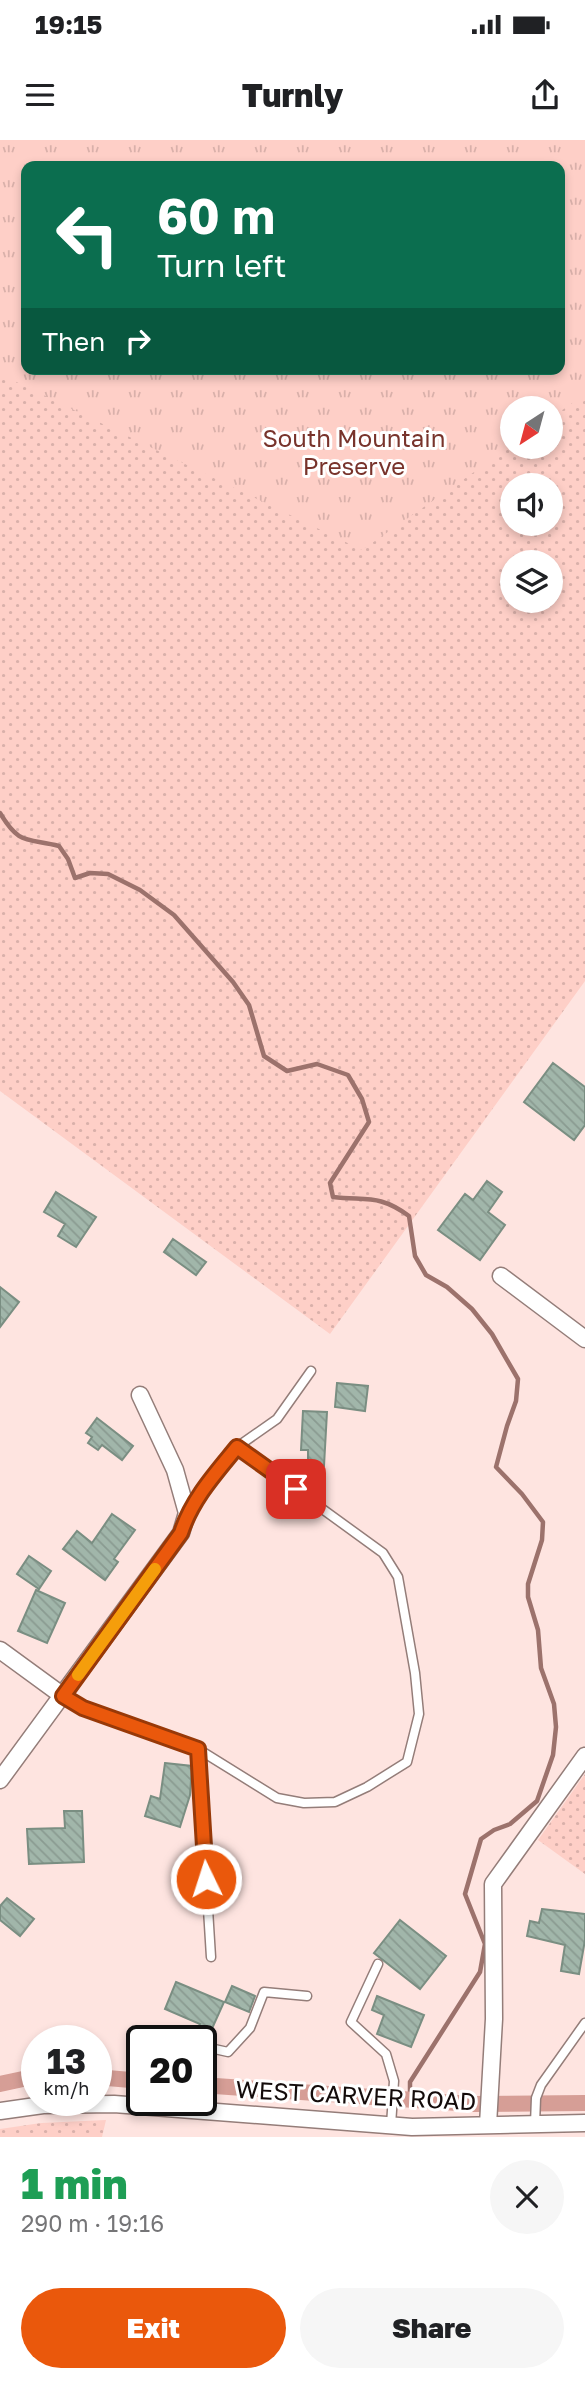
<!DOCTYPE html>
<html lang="en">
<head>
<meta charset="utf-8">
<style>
  body { margin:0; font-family:"Golos Text",sans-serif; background:#f6f6f6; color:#202124; height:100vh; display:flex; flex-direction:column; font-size:26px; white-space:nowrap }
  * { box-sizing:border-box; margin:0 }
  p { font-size:23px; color:#757577 }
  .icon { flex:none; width:38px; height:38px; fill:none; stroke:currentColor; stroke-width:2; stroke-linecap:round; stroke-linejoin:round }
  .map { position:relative; height:1997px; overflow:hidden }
  .details { display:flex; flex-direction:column; background:#fff; flex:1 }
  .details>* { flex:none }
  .hud { position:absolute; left:21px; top:21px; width:544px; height:214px; border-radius:14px; box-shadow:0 4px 10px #0003; background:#0b6e4f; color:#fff; overflow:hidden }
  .needle { width:46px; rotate:216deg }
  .tools { position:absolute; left:500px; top:256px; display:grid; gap:14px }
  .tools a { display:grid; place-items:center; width:63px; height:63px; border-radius:50%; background:#fff; box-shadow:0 4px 10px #0003; font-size:35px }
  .speed { position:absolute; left:21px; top:1885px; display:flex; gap:14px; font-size:35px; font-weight:700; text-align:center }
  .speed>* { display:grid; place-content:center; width:91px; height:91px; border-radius:50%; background:#fff; box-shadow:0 4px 10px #0003; line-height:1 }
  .speed small { font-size:18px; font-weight:400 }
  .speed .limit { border:4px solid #111; border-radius:10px; background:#fff; color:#111 }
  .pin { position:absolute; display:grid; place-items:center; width:60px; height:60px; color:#fff; margin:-30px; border-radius:14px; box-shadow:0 4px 10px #0006 }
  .me { position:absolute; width:77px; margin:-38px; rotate:356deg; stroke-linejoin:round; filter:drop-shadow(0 0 5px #0008) }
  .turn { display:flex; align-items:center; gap:24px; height:147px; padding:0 21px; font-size:32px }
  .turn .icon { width:91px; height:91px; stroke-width:2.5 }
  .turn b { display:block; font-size:49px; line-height:60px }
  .then { display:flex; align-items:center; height:66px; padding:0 21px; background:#0003; gap:14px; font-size:26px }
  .round { display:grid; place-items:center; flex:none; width:74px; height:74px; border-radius:37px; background:#f6f6f6 }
  .overview { display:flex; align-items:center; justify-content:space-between; height:119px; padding:0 21px }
  h1 { font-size:42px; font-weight:800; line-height:52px; color:#1e9e55 }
  .button { display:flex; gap:14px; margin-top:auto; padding:14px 21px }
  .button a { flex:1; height:80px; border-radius:42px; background:#ea580c; color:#fff; font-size:28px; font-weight:800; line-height:80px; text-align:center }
  .button a+a { background:#f6f6f6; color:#202124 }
  .status { display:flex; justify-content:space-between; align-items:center; height:49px; padding:0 35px; background:#fff; direction:ltr }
  .status svg { height:19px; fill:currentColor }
  header { display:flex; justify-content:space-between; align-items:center; height:91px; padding:0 21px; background:#fff; font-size:32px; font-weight:800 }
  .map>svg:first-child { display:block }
  .grass { fill:url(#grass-dots); fill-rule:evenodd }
  .park { fill:url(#park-tufts); fill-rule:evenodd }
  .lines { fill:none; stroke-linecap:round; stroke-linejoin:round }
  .stream { stroke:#9c726c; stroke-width:4.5 }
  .canal { stroke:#d69e96; stroke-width:16 }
  .building { fill:url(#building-back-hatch); stroke:#7a8e82; stroke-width:2 }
  .lane-casing { stroke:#947d79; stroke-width:11 }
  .street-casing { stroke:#947d79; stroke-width:19 }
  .lane { stroke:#fff; stroke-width:8 }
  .street { stroke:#fff; stroke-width:16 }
  .route-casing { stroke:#983908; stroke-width:18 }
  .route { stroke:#ea580c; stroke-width:12 }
  .slow { stroke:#f59e0b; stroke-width:12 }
  .labels { text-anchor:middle; stroke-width:6; stroke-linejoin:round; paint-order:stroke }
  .park-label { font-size:24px; fill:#78332b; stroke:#fff }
  .street-label { font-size:24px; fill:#130b0a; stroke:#fff }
</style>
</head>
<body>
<div class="status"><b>19:15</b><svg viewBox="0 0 49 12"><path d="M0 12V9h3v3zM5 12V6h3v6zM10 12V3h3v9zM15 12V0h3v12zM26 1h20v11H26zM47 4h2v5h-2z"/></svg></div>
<header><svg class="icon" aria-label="menu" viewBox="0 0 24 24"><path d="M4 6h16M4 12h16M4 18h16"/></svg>Turnly<svg class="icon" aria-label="share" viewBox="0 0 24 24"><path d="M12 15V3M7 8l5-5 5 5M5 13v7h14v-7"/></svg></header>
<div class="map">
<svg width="585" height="1997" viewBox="0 0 585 1997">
  <defs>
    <pattern id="grass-dots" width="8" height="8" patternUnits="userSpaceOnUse" patternTransform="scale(1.75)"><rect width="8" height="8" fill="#fecfc7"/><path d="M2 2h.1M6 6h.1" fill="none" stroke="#d9b0aa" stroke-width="1.8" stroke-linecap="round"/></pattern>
    <pattern id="park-tufts" width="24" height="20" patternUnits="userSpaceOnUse" patternTransform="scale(1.75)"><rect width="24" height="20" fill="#fecfc7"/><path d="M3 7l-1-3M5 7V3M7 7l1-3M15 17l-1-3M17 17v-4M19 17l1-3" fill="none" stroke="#d9b0aa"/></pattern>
    <pattern id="building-back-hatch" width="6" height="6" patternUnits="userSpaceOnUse" patternTransform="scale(1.75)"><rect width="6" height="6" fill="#a1b6aa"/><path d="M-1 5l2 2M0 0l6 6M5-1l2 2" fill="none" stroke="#8a9b91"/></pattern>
  </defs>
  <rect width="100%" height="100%" fill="#fee4e0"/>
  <path class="grass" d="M0,0H585V841L330,1194L0,951ZM26,26H560V229H26ZM513,268H551V306H513ZM513,345H551V383H513ZM513,422H551V460H513Z
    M585,1634V1734L538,1700Z
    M106,1980L102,1997H0V1989L41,1983Z"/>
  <path class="park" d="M0,0H585V254L551,278V268H513V305L362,410L0,234ZM26,26H560V229H26Z"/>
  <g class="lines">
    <path class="stream" d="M0,673C19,705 26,698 59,706L68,719L75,738L90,733L108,734L140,750L174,775L233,842L249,865L264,916L287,931L317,924L348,935L362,959L369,982L330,1043L333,1057C367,1061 379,1054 409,1076L415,1116L426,1135L447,1147L472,1169L492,1194L518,1239L516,1261L507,1286L496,1327L522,1354L543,1382L542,1400L528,1444V1457L538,1490L541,1528L554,1564L556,1587L553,1615L537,1661L510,1684L494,1690L481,1699L465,1754L485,1804L480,1832L410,1942V1960"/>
    <path class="canal" d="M96,1937L142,1941
      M0,1944L37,1936
      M201,1945L472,1964L585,1963"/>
  </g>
  <path class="building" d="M553,923L585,947V985L574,1000L524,962Z
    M487,1041L502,1052L488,1072L505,1085L480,1120L438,1090L465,1054L473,1060Z
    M56,1052L96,1077L76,1107L58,1096L65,1084L44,1072Z
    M173,1099L206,1122L196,1135L164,1112Z
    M0,1147L19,1162L0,1187Z
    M337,1243L368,1246L365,1271L335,1267Z
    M303,1271L327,1272L324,1326L308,1325V1310H301Z
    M97,1278L133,1306L122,1320L102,1305L98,1310L88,1303L92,1297L86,1293Z
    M112,1374L135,1390L114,1419L118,1422L105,1440L63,1409L77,1391L92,1403Z
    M29,1416L51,1431L39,1449L17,1434Z
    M36,1450L65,1463L47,1503L18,1491Z
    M165,1623L192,1626L190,1655L180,1687L145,1676L151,1656L160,1659Z
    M64,1671H82L84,1722L29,1724L27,1689L65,1688Z
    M7,1758L34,1779L20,1796L0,1780V1766Z
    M542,1769L585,1774V1800L579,1834L561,1831L565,1805L527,1796L530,1781L539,1783Z
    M400,1780L446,1816L420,1849L374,1813Z
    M176,1842L224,1862L210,1893L198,1888L200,1884L165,1869Z
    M232,1846L255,1856L249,1872L225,1862Z
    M377,1856L424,1875L411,1907L377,1894L384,1875L372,1870Z"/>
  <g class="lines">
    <defs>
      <path id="lane" d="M188,1372L237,1307L277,1279L311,1231
        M63,1556L83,1568L198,1609L211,1817
        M198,1609L277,1658L304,1663L335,1662L367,1647L407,1622L419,1574L415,1533L398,1437L383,1413L237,1307
        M378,1824L351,1882L386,1914L394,1941L391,1985
        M201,1906L228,1912L250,1888L264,1852L307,1856
        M535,1984L536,1958L541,1945L585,1883"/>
      <path id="street" d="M501,1136L585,1199
        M0,1510L63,1556
        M0,1640L181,1393L187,1373L175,1330L140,1255
        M0,1971L43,1965L114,1964L412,1987L585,1983
        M488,1985L494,1879L493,1744L585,1616"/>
    </defs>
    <use href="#lane" class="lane-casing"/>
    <use href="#street" class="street-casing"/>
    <use href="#lane" class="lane"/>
    <use href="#street" class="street"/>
  </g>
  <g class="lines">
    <defs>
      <path id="route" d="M206,1739L198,1609L83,1568L63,1556L181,1393C192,1359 215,1334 237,1307L296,1349"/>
    </defs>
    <use href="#route" class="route-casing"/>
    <use href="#route" class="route"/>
    <path class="slow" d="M78,1535L155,1429"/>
  </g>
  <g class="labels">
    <g class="park-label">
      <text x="354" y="307">South Mountain<tspan x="354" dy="28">Preserve</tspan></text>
    </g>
    <g class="street-label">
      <text transform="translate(356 1956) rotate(3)" y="8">WEST CARVER ROAD</text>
    </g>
  </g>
</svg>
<div class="tools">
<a><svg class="needle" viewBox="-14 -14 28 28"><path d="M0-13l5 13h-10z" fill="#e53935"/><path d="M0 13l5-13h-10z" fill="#757577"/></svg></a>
<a><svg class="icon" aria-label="sound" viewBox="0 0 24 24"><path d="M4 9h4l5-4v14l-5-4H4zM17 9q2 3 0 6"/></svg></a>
<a><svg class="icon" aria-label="layers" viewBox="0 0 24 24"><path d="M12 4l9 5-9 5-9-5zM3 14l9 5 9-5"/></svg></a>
</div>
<div class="speed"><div>13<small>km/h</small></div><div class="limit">20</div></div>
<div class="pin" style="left:296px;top:1349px;background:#d93025"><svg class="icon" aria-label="arrive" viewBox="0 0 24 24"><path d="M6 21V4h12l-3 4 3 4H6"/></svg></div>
<svg class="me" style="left:206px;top:1739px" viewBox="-20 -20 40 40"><circle r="17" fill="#ea580c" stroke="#fff" stroke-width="3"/><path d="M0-11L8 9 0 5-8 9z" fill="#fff"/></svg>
<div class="hud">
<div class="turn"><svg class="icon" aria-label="left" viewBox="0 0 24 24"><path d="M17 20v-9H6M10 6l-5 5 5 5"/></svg><div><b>60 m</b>Turn left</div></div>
<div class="then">Then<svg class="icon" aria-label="right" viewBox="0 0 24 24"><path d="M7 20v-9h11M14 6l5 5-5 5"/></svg></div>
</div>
</div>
<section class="details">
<div class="overview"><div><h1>1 min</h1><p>290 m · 19:16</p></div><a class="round"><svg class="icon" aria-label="close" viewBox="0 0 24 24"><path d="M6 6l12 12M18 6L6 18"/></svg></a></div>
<div class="button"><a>Exit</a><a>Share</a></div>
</section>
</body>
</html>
